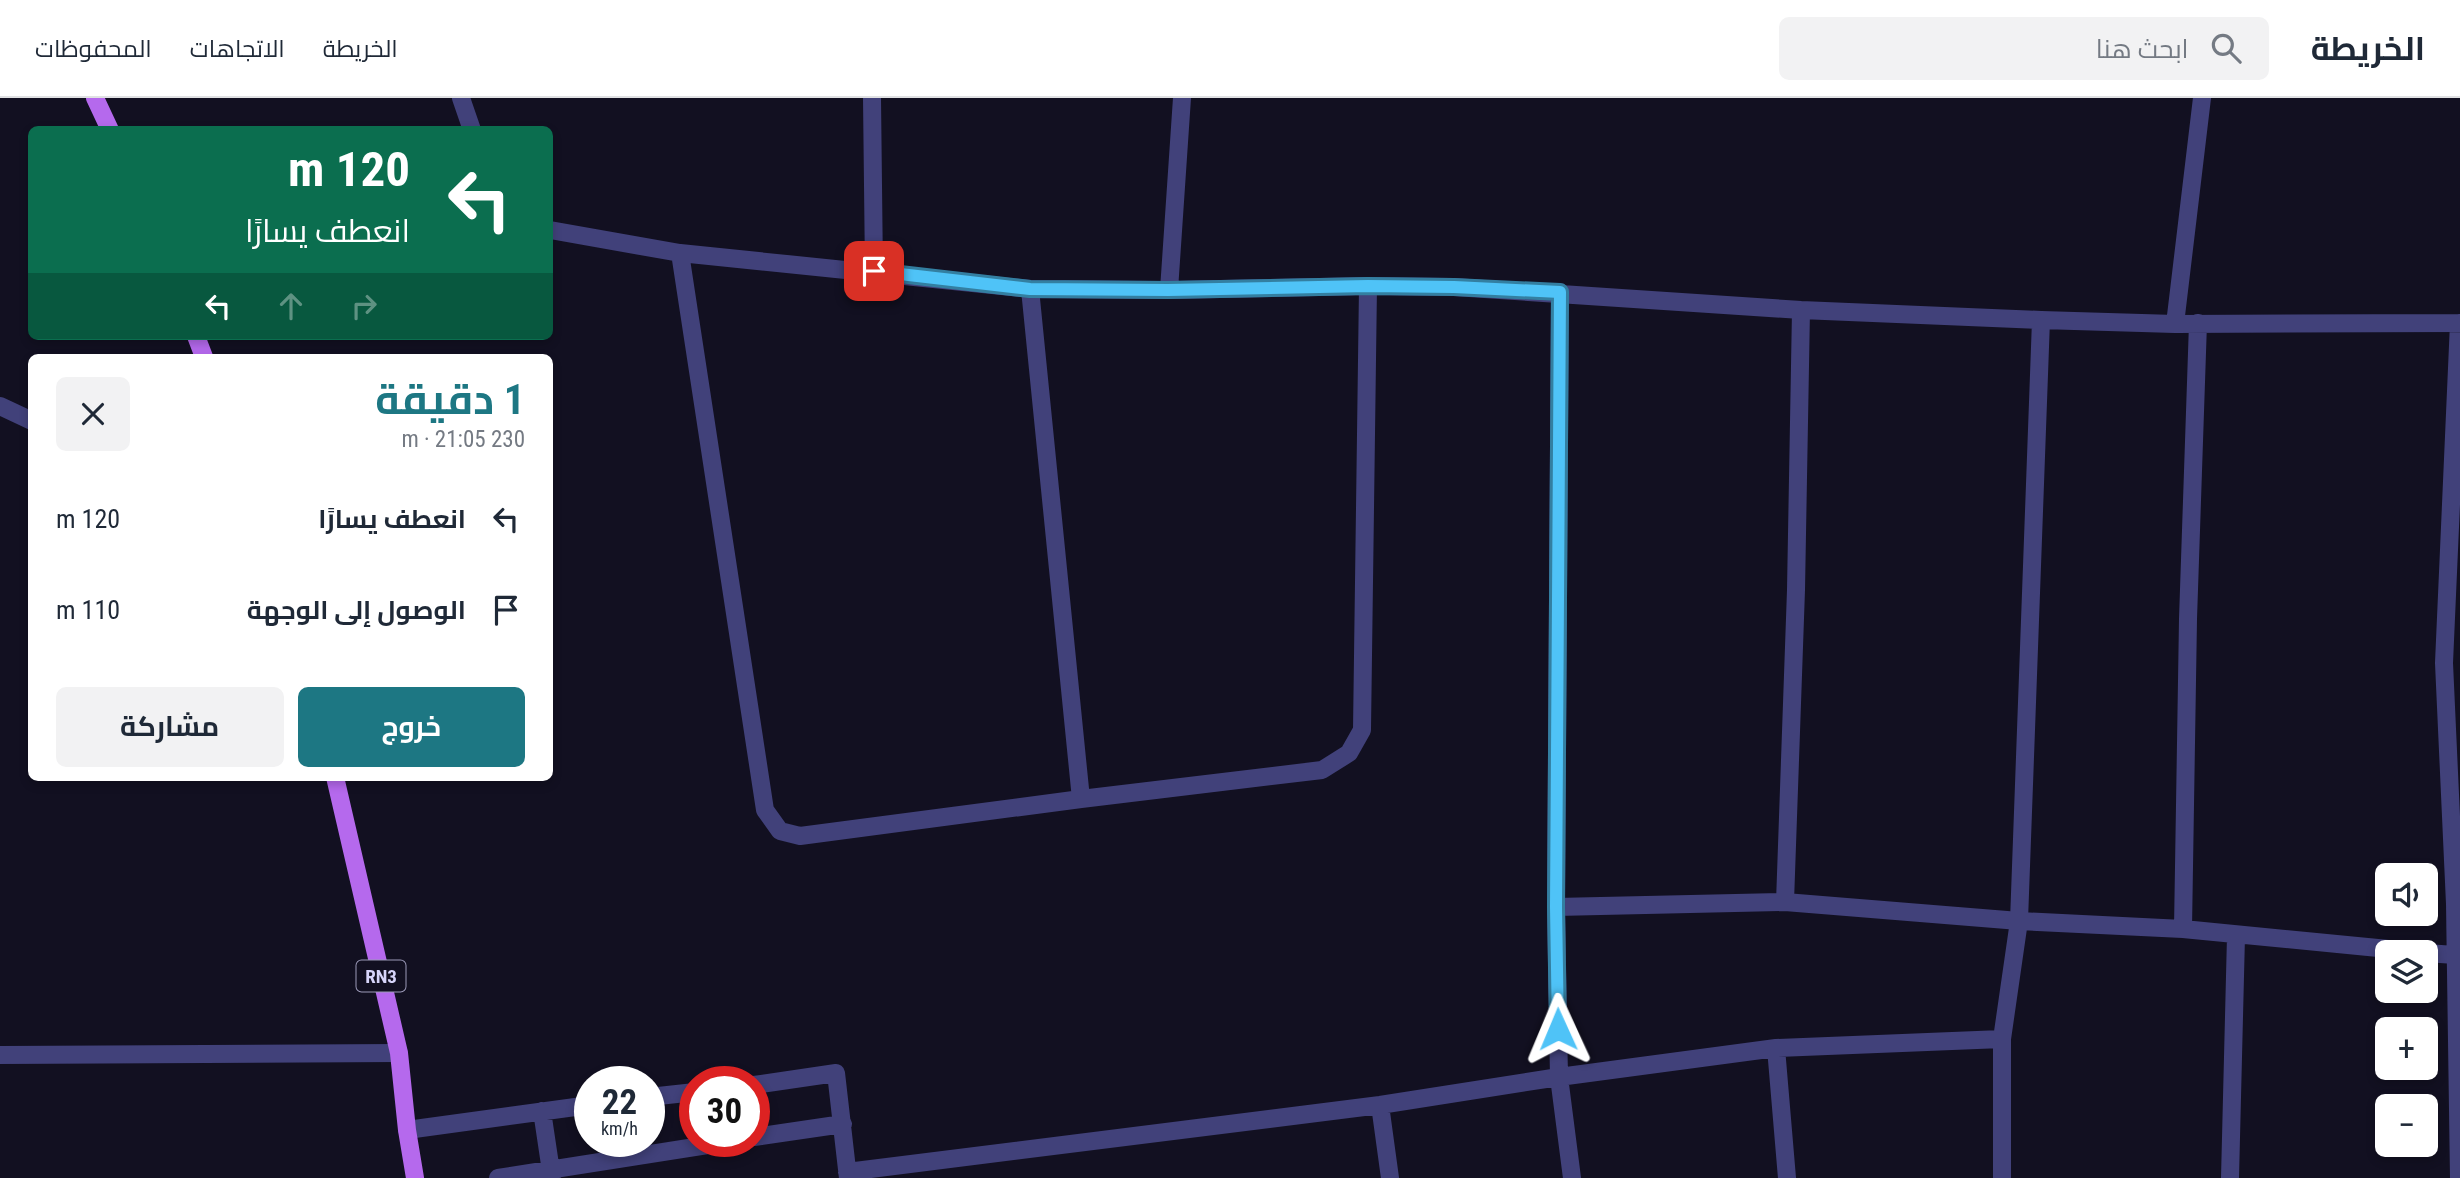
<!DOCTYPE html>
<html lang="ar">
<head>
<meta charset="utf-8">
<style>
  body { margin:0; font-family:"Roboto Condensed",Cairo,sans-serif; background:#f2f2f3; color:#1f2937; direction:rtl; height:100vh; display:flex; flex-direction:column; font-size:26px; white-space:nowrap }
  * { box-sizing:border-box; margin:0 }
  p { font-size:23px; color:#747a83 }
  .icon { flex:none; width:38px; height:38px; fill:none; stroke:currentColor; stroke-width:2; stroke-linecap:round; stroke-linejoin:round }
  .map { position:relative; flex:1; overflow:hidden; direction:ltr }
  .panel { position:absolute; left:28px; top:256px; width:525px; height:427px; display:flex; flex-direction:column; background:#fff; border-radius:10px; box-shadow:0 4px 10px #0003; direction:rtl }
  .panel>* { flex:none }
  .hud { position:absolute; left:28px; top:28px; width:525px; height:214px; border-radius:10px; box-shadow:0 4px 10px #0003; direction:rtl; background:#0b6e4f; color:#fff; overflow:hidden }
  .buttons { position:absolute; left:2375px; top:765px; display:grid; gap:14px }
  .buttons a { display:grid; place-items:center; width:63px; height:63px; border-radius:10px; background:#fff; box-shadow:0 4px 10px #0003; font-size:35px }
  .speed { position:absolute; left:574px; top:968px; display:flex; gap:14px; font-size:35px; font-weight:700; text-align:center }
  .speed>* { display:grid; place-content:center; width:91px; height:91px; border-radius:50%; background:#fff; box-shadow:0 4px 10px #0003; line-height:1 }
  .speed small { font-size:18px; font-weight:400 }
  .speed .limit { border:10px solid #d22; background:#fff; color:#111 }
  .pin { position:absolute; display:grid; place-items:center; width:60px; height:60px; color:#fff; margin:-30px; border-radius:14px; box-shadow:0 4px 10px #0006 }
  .me { position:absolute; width:77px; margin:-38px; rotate:359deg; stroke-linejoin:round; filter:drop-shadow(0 0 5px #0008) }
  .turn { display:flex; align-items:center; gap:24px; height:147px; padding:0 28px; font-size:32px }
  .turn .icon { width:91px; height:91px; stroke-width:2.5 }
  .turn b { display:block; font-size:49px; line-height:60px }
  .lanes { display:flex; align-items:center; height:66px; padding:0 28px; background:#0003; justify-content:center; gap:35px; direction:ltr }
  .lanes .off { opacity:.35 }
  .round { display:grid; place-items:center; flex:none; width:74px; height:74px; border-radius:10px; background:#f2f2f3 }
  .headline { display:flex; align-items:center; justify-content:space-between; height:119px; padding:0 28px }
  h1 { font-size:42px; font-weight:700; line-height:52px; color:#1d7783 }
  .action { display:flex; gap:14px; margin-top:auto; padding:14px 28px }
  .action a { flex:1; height:80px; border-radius:10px; background:#1d7783; color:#fff; font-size:28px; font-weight:700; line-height:80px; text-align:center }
  .action a+a { background:#f2f2f3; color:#1f2937 }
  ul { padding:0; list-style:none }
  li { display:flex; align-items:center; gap:21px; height:91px; padding:0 28px }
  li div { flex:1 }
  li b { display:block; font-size:26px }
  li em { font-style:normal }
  header { display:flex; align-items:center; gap:42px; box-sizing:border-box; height:98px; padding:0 35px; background:#fff; border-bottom:2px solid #e0e1e3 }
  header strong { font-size:33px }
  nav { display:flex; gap:38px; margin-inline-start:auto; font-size:24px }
  .search { width:490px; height:63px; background:#f2f2f3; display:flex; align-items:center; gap:18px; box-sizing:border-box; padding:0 24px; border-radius:10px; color:#747a83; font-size:26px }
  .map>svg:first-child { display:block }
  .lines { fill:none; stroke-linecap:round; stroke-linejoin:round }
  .minor { stroke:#41417a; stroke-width:18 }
  .major { stroke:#b569ed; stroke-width:18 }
  .route-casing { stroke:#337fa1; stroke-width:18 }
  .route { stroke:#4fc3f7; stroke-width:12 }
  .labels { text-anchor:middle; stroke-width:7; stroke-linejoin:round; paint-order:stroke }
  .shield { fill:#121021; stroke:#9c9ab9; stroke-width:2 }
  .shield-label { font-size:19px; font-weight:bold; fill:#d7d5fa }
</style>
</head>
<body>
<header>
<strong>الخريطة</strong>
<div class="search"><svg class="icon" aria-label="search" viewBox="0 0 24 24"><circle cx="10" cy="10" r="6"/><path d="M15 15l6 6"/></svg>ابحث هنا</div>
<nav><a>الخريطة</a><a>الاتجاهات</a><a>المحفوظات</a></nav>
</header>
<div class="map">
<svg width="2460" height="1080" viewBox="0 0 2460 1080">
  <rect width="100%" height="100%" fill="#121021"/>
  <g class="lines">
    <path class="minor" d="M461,0L472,32
      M872,0L874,173
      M550,132L680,155L1030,191L1169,192L1368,188L1454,189L1801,212L2041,222L2175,226L2460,225
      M680,155L765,712L780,733L800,738L1081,701L1322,672L1349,655L1362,632L1368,188
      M1030,191L1081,701
      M1169,192L1182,0
      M1560,194L1556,809L1559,979L1776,950L2002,941
      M2459,225L2444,565L2455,806L2459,1080
      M2175,226L2202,0
      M0,308L32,323
      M1785,804L1796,492L1801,212
      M1556,809L1785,804L2019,823L2183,831L2419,854
      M2183,831L2188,521L2198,225
      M2426,855L2455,857
      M1776,950L1787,1080
      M0,957L399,955
      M754,987L836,975L848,1080
      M649,999L695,994
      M1380,1007L1390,1080
      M542,1013L552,1080
      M407,1032L590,1007
      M754,1039L843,1026
      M847,1074L1380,1007L1559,979L1572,1080
      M498,1080L733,1043
      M2002,1080V941L2019,823L2041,222
      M2230,1080L2236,838"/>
    <path class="major" d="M95,0L110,32
      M196,238L204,259
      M335,679L399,955L407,1032L415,1080"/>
  </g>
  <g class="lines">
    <defs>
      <path id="route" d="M874,173L1030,191L1168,192L1368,188L1454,189L1560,194L1556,809L1558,931"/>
    </defs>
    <use href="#route" class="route-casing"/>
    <use href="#route" class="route"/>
  </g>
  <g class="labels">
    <rect class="shield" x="356.5" y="862.5" width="49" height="31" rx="5"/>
    <g class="shield-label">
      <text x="381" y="885">RN3</text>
    </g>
  </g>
</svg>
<div class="buttons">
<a><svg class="icon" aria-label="sound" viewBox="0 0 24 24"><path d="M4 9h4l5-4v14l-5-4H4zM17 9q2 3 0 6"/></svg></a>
<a><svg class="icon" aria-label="layers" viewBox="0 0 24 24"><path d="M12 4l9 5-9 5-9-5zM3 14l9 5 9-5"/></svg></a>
<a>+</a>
<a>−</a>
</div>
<div class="speed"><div>22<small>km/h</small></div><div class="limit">30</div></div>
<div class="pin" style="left:874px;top:173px;background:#d93025"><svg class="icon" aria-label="arrive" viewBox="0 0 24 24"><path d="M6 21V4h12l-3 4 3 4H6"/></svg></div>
<svg class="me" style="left:1558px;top:931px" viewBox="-20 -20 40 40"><path d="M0-17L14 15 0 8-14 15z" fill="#4fc3f7" stroke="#fff" stroke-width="4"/></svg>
<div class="hud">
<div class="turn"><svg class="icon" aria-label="left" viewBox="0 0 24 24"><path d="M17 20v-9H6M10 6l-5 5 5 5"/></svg><div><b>120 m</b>انعطف يسارًا</div></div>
<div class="lanes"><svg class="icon" aria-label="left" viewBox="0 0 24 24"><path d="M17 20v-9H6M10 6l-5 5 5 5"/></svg><svg class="icon off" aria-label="ahead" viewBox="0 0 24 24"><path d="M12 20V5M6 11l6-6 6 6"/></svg><svg class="icon off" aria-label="right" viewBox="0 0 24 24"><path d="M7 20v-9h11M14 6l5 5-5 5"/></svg></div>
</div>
<section class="panel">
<div class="headline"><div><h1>1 دقيقة</h1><p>230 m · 21:05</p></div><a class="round"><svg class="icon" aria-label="close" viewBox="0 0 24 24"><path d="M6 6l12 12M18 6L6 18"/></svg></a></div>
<ul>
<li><svg class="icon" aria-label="left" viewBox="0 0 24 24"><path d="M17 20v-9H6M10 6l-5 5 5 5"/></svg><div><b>انعطف يسارًا</b></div><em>120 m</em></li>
<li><svg class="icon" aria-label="arrive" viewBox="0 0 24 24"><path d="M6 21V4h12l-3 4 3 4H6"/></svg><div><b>الوصول إلى الوجهة</b></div><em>110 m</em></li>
</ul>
<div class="action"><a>خروج</a><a>مشاركة</a></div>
</section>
</div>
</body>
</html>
